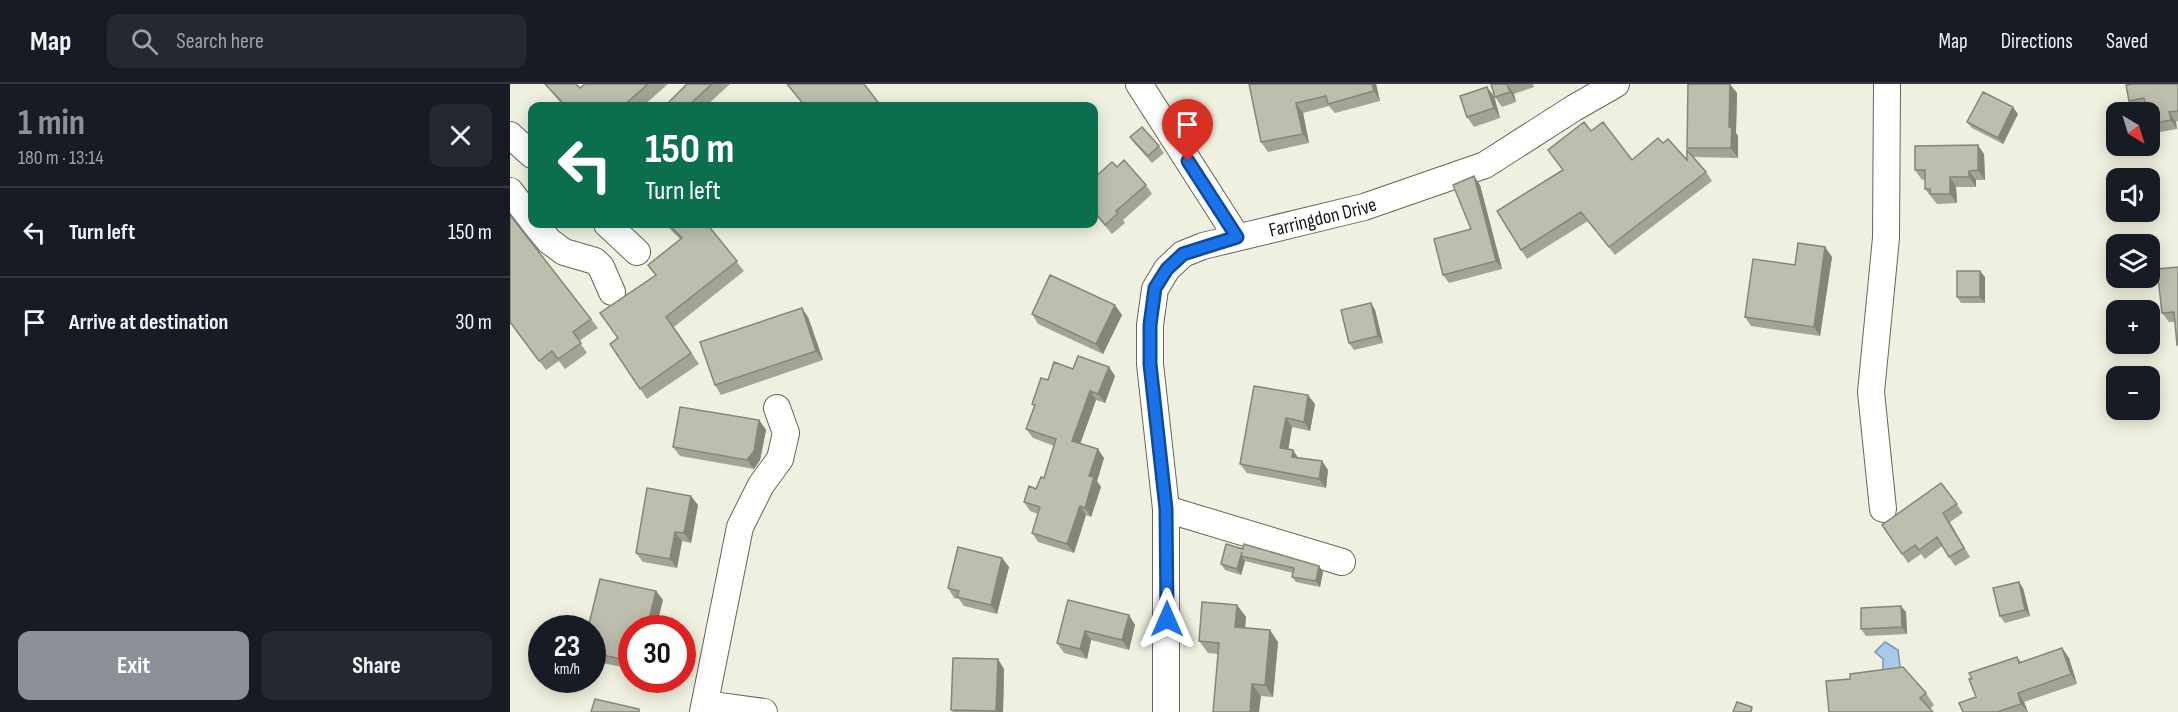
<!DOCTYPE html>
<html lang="en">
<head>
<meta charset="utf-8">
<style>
  body { margin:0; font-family:"Sofia Sans Condensed",sans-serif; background:#242831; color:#f1f3f6; height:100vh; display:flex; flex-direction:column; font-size:22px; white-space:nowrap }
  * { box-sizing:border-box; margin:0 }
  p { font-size:20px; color:#9ea1a6 }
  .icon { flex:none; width:33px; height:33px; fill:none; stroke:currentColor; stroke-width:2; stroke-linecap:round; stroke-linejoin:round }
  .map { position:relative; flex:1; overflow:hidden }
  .sheet { display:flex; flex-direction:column; background:#171b24; width:510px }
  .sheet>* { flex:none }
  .top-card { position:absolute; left:18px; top:18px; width:570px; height:126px; border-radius:12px; box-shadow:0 3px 15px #0003; background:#0b6e4f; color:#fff; overflow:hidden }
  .needle { width:39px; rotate:142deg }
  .fabs { position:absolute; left:1596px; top:18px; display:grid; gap:12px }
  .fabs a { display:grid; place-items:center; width:54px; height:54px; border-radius:12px; background:#171b24; box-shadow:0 3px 15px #0003; font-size:30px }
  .speed { position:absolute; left:18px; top:531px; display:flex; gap:12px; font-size:30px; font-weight:700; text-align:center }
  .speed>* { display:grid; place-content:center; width:78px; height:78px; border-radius:50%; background:#171b24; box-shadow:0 3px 15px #0003; line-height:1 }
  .speed small { font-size:15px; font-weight:400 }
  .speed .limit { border:9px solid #d22; background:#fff; color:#111 }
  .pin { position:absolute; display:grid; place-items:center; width:51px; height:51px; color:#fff; margin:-62px -26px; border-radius:50% 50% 50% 0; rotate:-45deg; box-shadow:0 0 6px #0007 }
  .pin .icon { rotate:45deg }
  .me { position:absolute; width:66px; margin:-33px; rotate:0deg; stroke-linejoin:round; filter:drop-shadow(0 0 4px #0008) }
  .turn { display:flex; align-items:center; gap:21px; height:126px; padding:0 18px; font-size:27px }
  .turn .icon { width:78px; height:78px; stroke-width:2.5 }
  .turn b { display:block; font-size:42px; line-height:51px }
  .round { display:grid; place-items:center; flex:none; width:63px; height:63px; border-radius:12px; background:#242831 }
  .headline { display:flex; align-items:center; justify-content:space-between; height:102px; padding:0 18px }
  h1 { font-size:36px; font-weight:700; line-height:45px; color:#8c9099 }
  .action { display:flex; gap:12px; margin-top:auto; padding:12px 18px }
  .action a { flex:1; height:69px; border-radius:12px; background:#8c9099; color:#fff; font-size:24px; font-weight:700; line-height:69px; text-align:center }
  .action a+a { background:#242831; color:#f1f3f6 }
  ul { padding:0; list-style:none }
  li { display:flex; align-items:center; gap:18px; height:90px; padding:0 18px; border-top:2px solid #363941 }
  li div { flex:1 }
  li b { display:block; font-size:22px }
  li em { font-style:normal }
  header { display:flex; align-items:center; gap:36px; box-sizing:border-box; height:84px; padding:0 30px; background:#171b24; border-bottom:2px solid #363941 }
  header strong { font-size:28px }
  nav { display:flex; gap:33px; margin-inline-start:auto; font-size:21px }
  .search { width:420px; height:54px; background:#242831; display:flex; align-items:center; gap:15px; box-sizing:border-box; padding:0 21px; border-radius:12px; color:#9ea1a6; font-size:22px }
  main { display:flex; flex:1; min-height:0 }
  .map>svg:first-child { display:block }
  .water { fill:#a7caeb; stroke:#7c95aa; stroke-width:1.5 }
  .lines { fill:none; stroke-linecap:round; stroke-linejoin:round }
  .minor-casing { stroke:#666658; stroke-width:28 }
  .minor { stroke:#fff; stroke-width:26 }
  .wall { fill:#a3a396 }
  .shaded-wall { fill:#85857a }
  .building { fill:#bebeaf; stroke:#85857a; stroke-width:1.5 }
  .route-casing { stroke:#114b97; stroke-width:15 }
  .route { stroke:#1a73e8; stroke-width:10 }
  .labels { text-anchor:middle; stroke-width:4.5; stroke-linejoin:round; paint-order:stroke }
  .street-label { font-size:20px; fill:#181813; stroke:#fdfded }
</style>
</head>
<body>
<header>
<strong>Map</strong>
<div class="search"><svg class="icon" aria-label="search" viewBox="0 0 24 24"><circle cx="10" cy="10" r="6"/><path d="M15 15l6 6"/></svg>Search here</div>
<nav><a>Map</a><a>Directions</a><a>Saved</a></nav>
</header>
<main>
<section class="sheet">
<div class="headline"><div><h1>1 min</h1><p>180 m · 13:14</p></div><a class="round"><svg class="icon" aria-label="close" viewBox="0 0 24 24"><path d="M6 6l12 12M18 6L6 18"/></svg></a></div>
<ul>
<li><svg class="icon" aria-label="left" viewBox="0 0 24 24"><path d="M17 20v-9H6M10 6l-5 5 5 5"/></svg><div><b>Turn left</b></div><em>150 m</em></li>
<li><svg class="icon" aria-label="arrive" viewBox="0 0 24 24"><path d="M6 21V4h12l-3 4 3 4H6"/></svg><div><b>Arrive at destination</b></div><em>30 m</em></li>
</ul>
<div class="action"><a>Exit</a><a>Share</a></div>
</section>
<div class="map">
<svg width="1668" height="628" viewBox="0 0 1668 628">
  <rect width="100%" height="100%" fill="#f0f0e0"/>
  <path class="water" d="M1375,558L1388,566L1391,589L1373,591V575L1365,568Z"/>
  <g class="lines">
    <defs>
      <g id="minor">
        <path d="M629,0L727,153"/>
        <path d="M0,51L22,71"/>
        <path d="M0,107L22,136"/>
        <path d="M25,140L39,157L54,168L85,177L91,183L102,208"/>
        <path d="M97,140L127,168"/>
        <path d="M656,425L832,478"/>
        <path d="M1373,425L1361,308L1376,154L1377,0"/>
        <path d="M195,620L254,628"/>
        <path d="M193,628L230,443L251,401L270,375L276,349L267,324"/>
        <path id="s1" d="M656,628V425L640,280V241L645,205L657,185L673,170L693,162L854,123L975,81L1064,24L1106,0"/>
      </g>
    </defs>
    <use href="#minor" class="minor-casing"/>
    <use href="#minor" class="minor"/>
  </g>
  <path class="wall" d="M35,0L70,4L75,0H158L133,22H52H53Z
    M177,0H220L196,22H155Z
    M739,0H866L870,17L825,29L819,22L793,29L799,59L758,68L751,58Z
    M981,0H1023L1024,3L1004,10L1006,18L992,23L985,13Z
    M1668,0V37L1666,38L1667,45L1645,49L1640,41V28L1636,24L1625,26L1619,17Z
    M1227,9L1226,49L1228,52V74L1183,73L1177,64Z
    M984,12L990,34L964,43L957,33Z
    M1508,30L1493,60L1462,44L1457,38Z
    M1081,47L1122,76L1153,59L1196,88L1202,97L1105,171L1078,137L1017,175L1011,166L1053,86L1038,66Z
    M620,53L649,62L654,69L642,79L625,60Z
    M1474,70L1475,96H1466V103H1446L1447,119L1427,120L1415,105V95L1412,96L1405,86Z
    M607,83L636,101L642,110L613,136L615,139L602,150L584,129V94Z
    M964,92L970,101L992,185L939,199L933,191L961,145Z
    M155,140H197L234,187L164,243L189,280L137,315L100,260L108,254L146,191L138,181L170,155Z
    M1315,163L1322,173L1310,252L1241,242L1235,233L1285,181Z
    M1668,183V262L1665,238H1659L1652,229Z
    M1475,193V219H1451L1447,213Z
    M861,219L865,226L873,259L844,266L839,259Z
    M522,230L612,231L593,270L528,240Z
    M298,233L313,276L211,311L205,301Z
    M81,235L88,244L69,257L77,269L55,285L49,277L36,286L0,238Z
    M599,283L605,292L595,319L586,316L570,359L594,374L587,397L591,403L581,433L576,431L564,469L528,458L522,449L528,430L520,427L514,418L526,405L534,394L544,362L523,354L516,345L524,322L522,320L538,296L563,285Z
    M744,302L805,320L800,347L782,343L778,366L788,374L812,377L818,386L816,404L737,389L730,380Z
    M249,336L256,346L250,376L244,385L170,372L163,363Z
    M1431,399L1453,429L1440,438L1460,473L1445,482L1432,462L1415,475L1411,470L1398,479L1372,441Z
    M188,421L181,459L172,457L167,484L133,478L126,469Z
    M733,465L809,482L813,488L810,503L786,498L782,493L783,489L735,477L731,491L715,486L711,480Z
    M492,474L499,483L487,530L454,522L449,515L444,514L438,504Z
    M1513,504L1520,532L1495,539L1490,532Z
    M146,507L153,516L122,544V585L82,577V544Z
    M558,516L619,531L625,541L619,566L581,556L577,575L554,569L547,559Z
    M727,521L736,533L735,544L768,558L763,613L751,612L708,570L698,569L689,557Z
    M1396,528L1397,550L1356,552L1351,545Z
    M1552,564L1559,574L1567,600L1514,618L1518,628H1453L1466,613L1507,573L1511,578Z
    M494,585L493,628H443L441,626Z
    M1416,609L1424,621L1420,625L1319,628Z"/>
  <path class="shaded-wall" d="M862,0H866L870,17L864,7Z
    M997,0L1004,10L1006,18L1000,8Z
    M1220,0L1227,9L1226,49L1228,52V74L1221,64L1219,43Z
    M977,3L984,12L990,34L984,24Z
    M786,19L793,29L799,59L793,50Z
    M1503,23L1508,30L1493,60L1488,54Z
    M1659,28L1666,38L1667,45L1661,36Z
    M1468,61L1474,70L1475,96L1468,86Z
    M1459,87L1466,96V103L1459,93Z
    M964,92L970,101L992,185L986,177Z
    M1440,93L1446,103L1447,119L1440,110Z
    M1315,163L1322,173L1310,252L1304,243Z
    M1470,187L1475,193V219L1470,213Z
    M861,219L865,226L873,259L868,252Z
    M605,221L612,231L593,270L586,260Z
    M292,224L298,233L313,276L306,267Z
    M599,283L605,292L595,319L588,310Z
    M580,307L586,316L568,366L562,357Z
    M798,311L805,320L800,347L794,338Z
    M776,334L782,343L777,373L770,364Z
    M249,336L256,346L250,376L244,385L237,376Z
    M588,365L594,374L587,397L591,403L581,433L575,424L579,392Z
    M783,366L789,375L782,373Z
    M812,377L818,386L816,404L809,395Z
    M181,412L188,421L181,459L174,449Z
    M570,422L576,431L564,469L557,460Z
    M165,448L172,457L167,484L160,475Z
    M731,472L735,477L731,491L727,485Z
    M492,474L499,483L487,530L481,521Z
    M809,482L813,488L810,503L806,497Z
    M1509,498L1513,504L1520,532L1515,526Z
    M146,507L153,516L146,544H137Z
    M727,521L736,533L734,555L725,543Z
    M1391,522L1396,528L1397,550L1392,543Z
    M619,531L625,541L619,566L612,556Z
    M760,546L768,558L763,613L755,601Z
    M575,547L581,556L577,575L570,565Z
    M1552,564L1559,574L1567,600L1561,590Z
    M488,575L494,585L493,628H487L486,627Z
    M742,600L751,612L749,628H740Z
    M1508,609L1514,618L1518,628L1511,620Z"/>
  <path class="building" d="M35,0H66L70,4L75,0H138L113,22H52L54,20Z
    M177,0H202L178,22H155Z
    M277,0H354L371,22H295Z
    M739,0H862L864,7L818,20L816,12L786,19L793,50L751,58Z
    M981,0H998H997L1000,8L985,13Z
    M1178,0H1220L1219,43H1222L1221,64H1177Z
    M1622,0H1668V27L1659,28L1661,36L1640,40V28H1637L1634,14L1619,17L1616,1Z
    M977,3L984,24L957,33L950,12Z
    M1473,8L1503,23L1488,54L1457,38Z
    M1074,38L1081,47L1093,38L1122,76L1148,54L1153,59L1158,55L1177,76V66L1196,88L1099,163L1071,128L1011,166L987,127L1053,86L1038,66Z
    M632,43L649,62L638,72L620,53Z
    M1468,61V86L1459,87V93H1440V110H1420V105H1415V86H1405V62Z
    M614,76L636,101L606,127L608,129L595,141L584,127V94L602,78L607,83Z
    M964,92L986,177L933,191L924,155L961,145L943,101Z
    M0,131L81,235L63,248L71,259L48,275L42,267L29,277L0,238Z
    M158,140H197L227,177L156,233L181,269L130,305L100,260L108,254L90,229L146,191L138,181L172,154Z
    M1288,159L1315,163L1304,243L1235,233L1243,175L1285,181Z
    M1668,183V260L1667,261L1664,228L1652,229L1647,185Z
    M1447,187H1470V213H1447Z
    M540,191L605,221L586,260L522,230Z
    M861,219L868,252L839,259L831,226Z
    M292,224L306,267L205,301L190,258Z
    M568,272L599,283L588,310L580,307L562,357L588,365L579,392L584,393L575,424L570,422L557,460L522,449L530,423L514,418L519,402L526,405L531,393L534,394L546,355L516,345L525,321L522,320L531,294L538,296L544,278L563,285Z
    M744,302L798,311L794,338L776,334L770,364L783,366L782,373L812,377L809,395L730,380Z
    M170,323L249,336L244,367L237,376L163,363Z
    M1431,399L1447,420L1433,429L1454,464L1439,473L1427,453L1409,466L1405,461L1392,470L1372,441Z
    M137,404L181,412L174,449L165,448L160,475L126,469Z
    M716,460L733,465L734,460L809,482L806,497L782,493L784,484L731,472L732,468L727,485L711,480Z
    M448,463L492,474L481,521L447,513L449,507L438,504Z
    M90,495L146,507L137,544H122V577L82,569V544H78Z
    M1509,498L1515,526L1490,532L1483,504Z
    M558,516L619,531L612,556L575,547L570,565L547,559Z
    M692,518L727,521L725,543L760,546L755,601L742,600L740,628H703L709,559L689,557Z
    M1391,522L1392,543L1351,545V524Z
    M1552,564L1561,590L1508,609L1511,620L1487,628H1453L1449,619L1466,613L1459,595H1462L1459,589L1507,573L1509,579Z
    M443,574L488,575L486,627L441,626Z
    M1393,583L1416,609L1410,614L1423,628H1319L1316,597L1340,595V590Z
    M85,615L129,625V628H81Z
    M1227,618L1242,623L1241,628H1223Z"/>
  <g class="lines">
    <defs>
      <path id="route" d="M657,535L656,425L640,280V241L645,204L657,185L673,170L727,153L678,77"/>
    </defs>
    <use href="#route" class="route-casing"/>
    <use href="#route" class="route"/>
  </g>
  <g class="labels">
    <g class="street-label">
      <text dy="7" stroke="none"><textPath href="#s1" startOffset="614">Farringdon Drive</textPath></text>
    </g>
  </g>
</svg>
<div class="fabs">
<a><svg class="needle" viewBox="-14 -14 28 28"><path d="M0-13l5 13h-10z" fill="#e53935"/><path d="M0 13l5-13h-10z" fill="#9ea1a6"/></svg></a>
<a><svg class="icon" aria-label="sound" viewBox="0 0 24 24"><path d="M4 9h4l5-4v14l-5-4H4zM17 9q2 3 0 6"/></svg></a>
<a><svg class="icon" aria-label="layers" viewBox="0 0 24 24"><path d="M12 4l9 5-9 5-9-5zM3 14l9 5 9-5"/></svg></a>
<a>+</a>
<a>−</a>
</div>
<div class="speed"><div>23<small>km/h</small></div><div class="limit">30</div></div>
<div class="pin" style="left:678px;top:77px;background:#d93025"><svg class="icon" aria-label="arrive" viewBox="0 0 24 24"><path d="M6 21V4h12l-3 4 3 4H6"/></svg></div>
<svg class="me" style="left:657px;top:535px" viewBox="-20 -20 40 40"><path d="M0-17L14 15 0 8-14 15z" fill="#1a73e8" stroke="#fff" stroke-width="4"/></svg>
<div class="top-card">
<div class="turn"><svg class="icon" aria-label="left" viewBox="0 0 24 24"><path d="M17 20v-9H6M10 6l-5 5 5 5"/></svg><div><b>150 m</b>Turn left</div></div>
</div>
</div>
</main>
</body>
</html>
